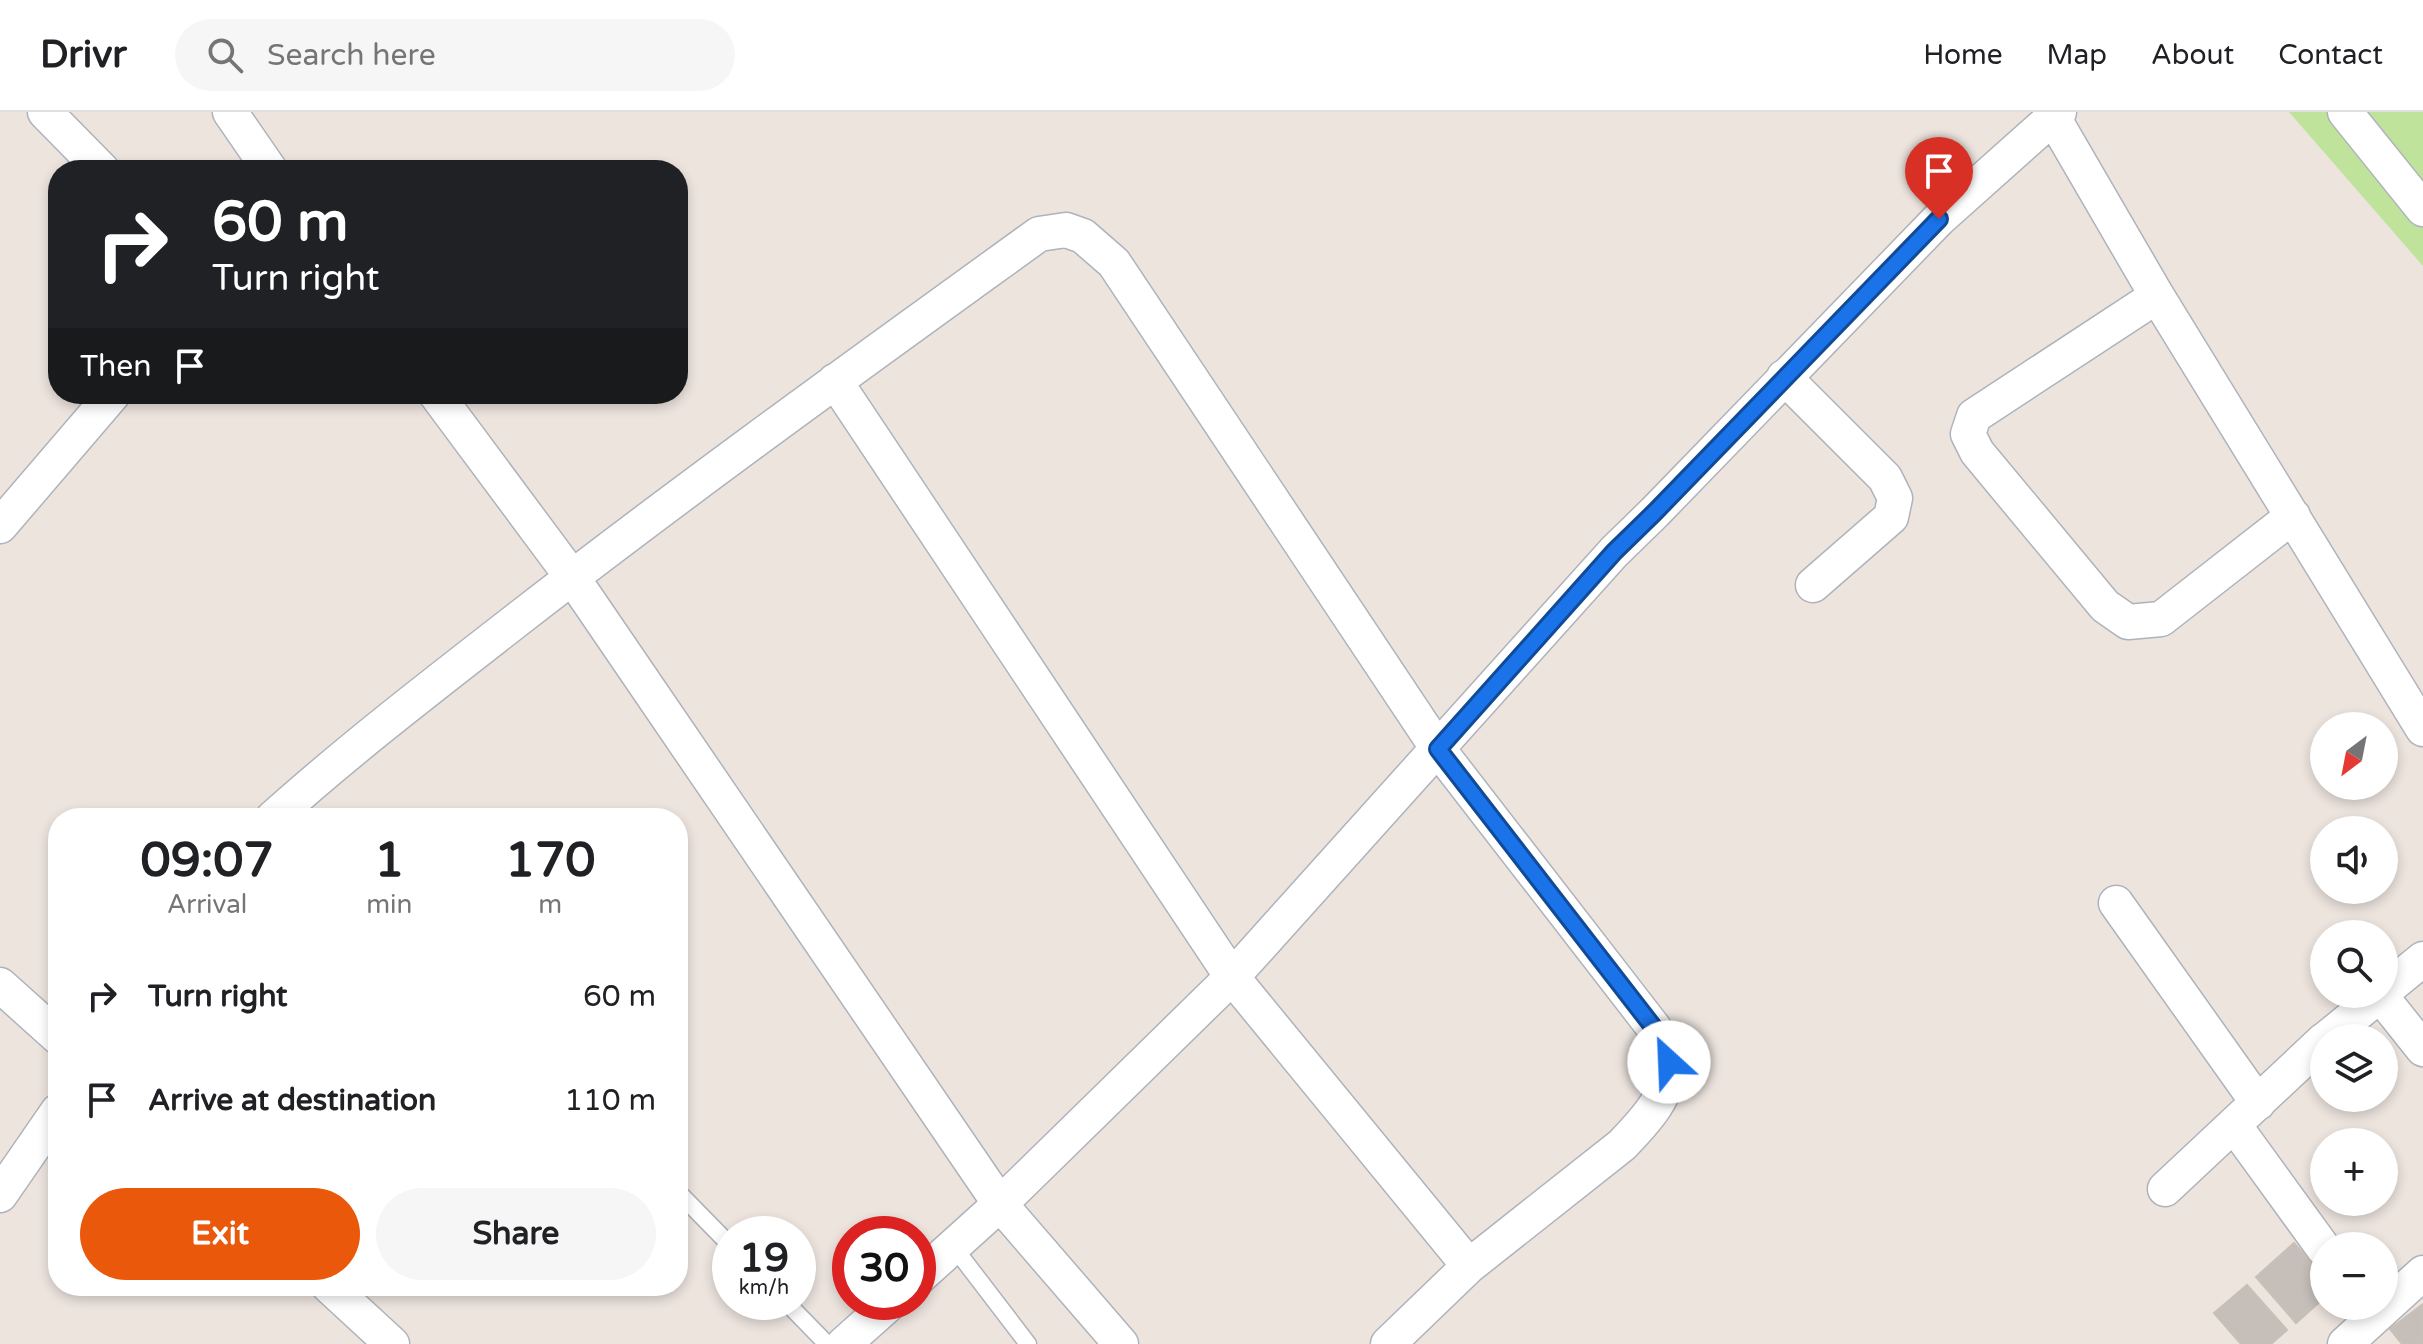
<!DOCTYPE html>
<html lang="en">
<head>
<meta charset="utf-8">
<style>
  body { margin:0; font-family:"Varela Round",sans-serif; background:#f6f6f6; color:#202124; height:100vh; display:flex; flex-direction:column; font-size:30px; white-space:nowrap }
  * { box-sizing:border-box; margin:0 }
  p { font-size:26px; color:#757577 }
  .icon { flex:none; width:44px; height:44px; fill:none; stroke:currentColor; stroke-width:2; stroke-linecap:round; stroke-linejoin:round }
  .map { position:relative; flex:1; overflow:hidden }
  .side { position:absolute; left:48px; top:696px; width:640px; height:488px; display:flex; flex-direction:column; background:#fff; border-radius:32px; box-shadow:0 4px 12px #0003 }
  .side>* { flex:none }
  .guide { position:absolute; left:48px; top:48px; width:640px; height:244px; border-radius:32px; box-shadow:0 4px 12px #0003; background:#202124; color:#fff; overflow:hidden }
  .needle { width:52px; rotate:212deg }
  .controls { position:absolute; left:2310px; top:600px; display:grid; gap:16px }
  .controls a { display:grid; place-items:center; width:88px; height:88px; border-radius:50%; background:#fff; box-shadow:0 4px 12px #0003; font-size:40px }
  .speed { position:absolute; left:712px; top:1104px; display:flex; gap:16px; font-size:40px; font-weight:700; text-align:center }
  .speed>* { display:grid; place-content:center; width:104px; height:104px; border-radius:50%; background:#fff; box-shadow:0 4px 12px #0003; line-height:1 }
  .speed small { font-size:20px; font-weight:400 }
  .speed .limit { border:12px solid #d22; background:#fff; color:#111 }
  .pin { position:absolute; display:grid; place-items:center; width:68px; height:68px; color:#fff; margin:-82px -34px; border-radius:50% 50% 50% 0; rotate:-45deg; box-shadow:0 0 8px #0007 }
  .pin .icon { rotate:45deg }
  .me { position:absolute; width:88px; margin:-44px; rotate:335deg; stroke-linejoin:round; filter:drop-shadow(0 0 6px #0008) }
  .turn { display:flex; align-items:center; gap:28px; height:168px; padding:0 32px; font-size:36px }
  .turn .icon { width:104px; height:104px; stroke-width:2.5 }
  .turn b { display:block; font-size:56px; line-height:68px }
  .then { display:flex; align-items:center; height:76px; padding:0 32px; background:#0003; gap:16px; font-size:30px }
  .eta { display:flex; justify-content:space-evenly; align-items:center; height:136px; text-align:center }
  .eta b { font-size:48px; font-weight:700; line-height:56px }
  .action { display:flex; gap:16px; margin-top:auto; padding:16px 32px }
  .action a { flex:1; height:92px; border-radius:48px; background:#ea580c; color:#fff; font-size:32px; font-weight:700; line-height:92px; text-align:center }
  .action a+a { background:#f6f6f6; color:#202124 }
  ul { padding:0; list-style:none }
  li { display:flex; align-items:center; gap:24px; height:104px; padding:0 32px }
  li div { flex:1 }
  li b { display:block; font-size:30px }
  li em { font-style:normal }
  header { display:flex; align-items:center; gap:48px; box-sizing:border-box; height:112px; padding:0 40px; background:#fff; border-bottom:2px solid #e0e0e0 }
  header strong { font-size:38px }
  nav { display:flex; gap:44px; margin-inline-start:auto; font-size:28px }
  .search { width:560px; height:72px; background:#f6f6f6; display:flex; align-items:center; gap:20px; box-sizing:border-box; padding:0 28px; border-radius:44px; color:#757577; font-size:30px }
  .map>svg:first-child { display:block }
  .green { fill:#bfe39b }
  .building { fill:#c6bfb9; stroke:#c8c0b7; stroke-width:2 }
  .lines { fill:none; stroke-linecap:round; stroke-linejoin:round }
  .lane-casing { stroke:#aeb3bb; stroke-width:19 }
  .street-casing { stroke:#aeb3bb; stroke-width:37 }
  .lane { stroke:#fff; stroke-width:16 }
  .street { stroke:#fff; stroke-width:34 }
  .route-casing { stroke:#114b97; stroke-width:20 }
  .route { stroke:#1a73e8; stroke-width:14 }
</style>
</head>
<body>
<header>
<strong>Drivr</strong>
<div class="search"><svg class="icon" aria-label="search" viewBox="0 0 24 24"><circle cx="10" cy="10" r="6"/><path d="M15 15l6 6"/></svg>Search here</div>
<nav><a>Home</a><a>Map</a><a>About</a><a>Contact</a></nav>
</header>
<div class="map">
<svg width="2423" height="1232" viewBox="0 0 2423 1232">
  <rect width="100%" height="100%" fill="#ede4de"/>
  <path class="green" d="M2289,0H2423V154Z"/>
  <path class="building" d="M2294,1131L2324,1164V1186L2296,1211L2256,1165Z
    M2247,1173L2287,1218L2271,1232H2241L2214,1201Z
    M2423,1192V1232H2402L2390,1217Z"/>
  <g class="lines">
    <defs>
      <path id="lane" d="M678,1080L730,1133
        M953,1134L1028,1232
        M786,1190L827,1232"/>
      <path id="street" d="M45,0L102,58
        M230,0L270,58
        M2050,0L2157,184L2423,617
        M2345,0L2423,97
        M2157,184L1974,304L1968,322L1977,340L2105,494L2128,510L2161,507L2293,404
        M1784,265L1885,366L1895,386L1891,405L1813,473
        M835,269L1232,865L1469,1154
        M436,282L572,465L1000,1092L1121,1232
        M0,414L113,282
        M273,706C350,637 432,574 513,511C685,377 862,250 1039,122L1066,118L1083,124L1114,151L1438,637L1654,916C1659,926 1669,940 1669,951C1671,983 1642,1012 1622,1033L1469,1154L1388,1232
        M2116,791L2258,991
        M0,873L58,925
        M2384,879L2423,847
        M2380,883L2423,937
        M2327,926L2381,882
        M2234,1013L2324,1137
        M2165,1077L2324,928
        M0,1083L58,999
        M918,1166L1000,1092L1232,865L1614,440L1655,400L1939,107L2059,0
        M329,1174L392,1232
        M844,1232L891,1190
        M2345,1232L2423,1161"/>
    </defs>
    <use href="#lane" class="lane-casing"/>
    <use href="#street" class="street-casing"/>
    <use href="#lane" class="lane"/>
    <use href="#street" class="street"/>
  </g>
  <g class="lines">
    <defs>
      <path id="route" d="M1669,950L1654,916L1438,637L1614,440L1655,400L1939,107"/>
    </defs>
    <use href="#route" class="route-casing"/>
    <use href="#route" class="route"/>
  </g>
</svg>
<div class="controls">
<a><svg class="needle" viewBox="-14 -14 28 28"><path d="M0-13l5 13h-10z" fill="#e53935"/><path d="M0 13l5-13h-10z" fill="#757577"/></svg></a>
<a><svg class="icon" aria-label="sound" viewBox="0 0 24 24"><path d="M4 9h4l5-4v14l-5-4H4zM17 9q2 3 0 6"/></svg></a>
<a><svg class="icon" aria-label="search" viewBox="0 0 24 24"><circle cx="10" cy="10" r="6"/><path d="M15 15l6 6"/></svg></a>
<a><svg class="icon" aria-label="layers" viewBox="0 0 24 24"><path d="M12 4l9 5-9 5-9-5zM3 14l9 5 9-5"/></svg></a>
<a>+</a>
<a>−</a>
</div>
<div class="speed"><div>19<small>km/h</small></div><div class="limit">30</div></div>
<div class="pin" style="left:1939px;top:107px;background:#d93025"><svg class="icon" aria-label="arrive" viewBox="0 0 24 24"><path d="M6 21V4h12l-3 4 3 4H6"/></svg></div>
<svg class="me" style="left:1669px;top:950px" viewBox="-20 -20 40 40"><circle r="19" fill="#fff"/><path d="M0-13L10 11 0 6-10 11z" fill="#1a73e8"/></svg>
<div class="guide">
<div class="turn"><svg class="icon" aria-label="right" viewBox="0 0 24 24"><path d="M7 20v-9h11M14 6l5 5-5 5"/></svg><div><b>60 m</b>Turn right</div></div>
<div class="then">Then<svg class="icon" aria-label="arrive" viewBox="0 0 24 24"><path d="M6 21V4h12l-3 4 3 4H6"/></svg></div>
</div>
<section class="side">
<div class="eta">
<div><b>09:07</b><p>Arrival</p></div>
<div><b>1</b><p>min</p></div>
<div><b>170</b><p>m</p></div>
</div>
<ul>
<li><svg class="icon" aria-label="right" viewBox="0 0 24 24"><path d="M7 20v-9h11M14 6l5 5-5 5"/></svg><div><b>Turn right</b></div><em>60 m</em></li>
<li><svg class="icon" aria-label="arrive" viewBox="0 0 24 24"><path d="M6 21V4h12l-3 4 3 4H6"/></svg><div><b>Arrive at destination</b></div><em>110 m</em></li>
</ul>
<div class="action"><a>Exit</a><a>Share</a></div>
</section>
</div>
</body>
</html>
